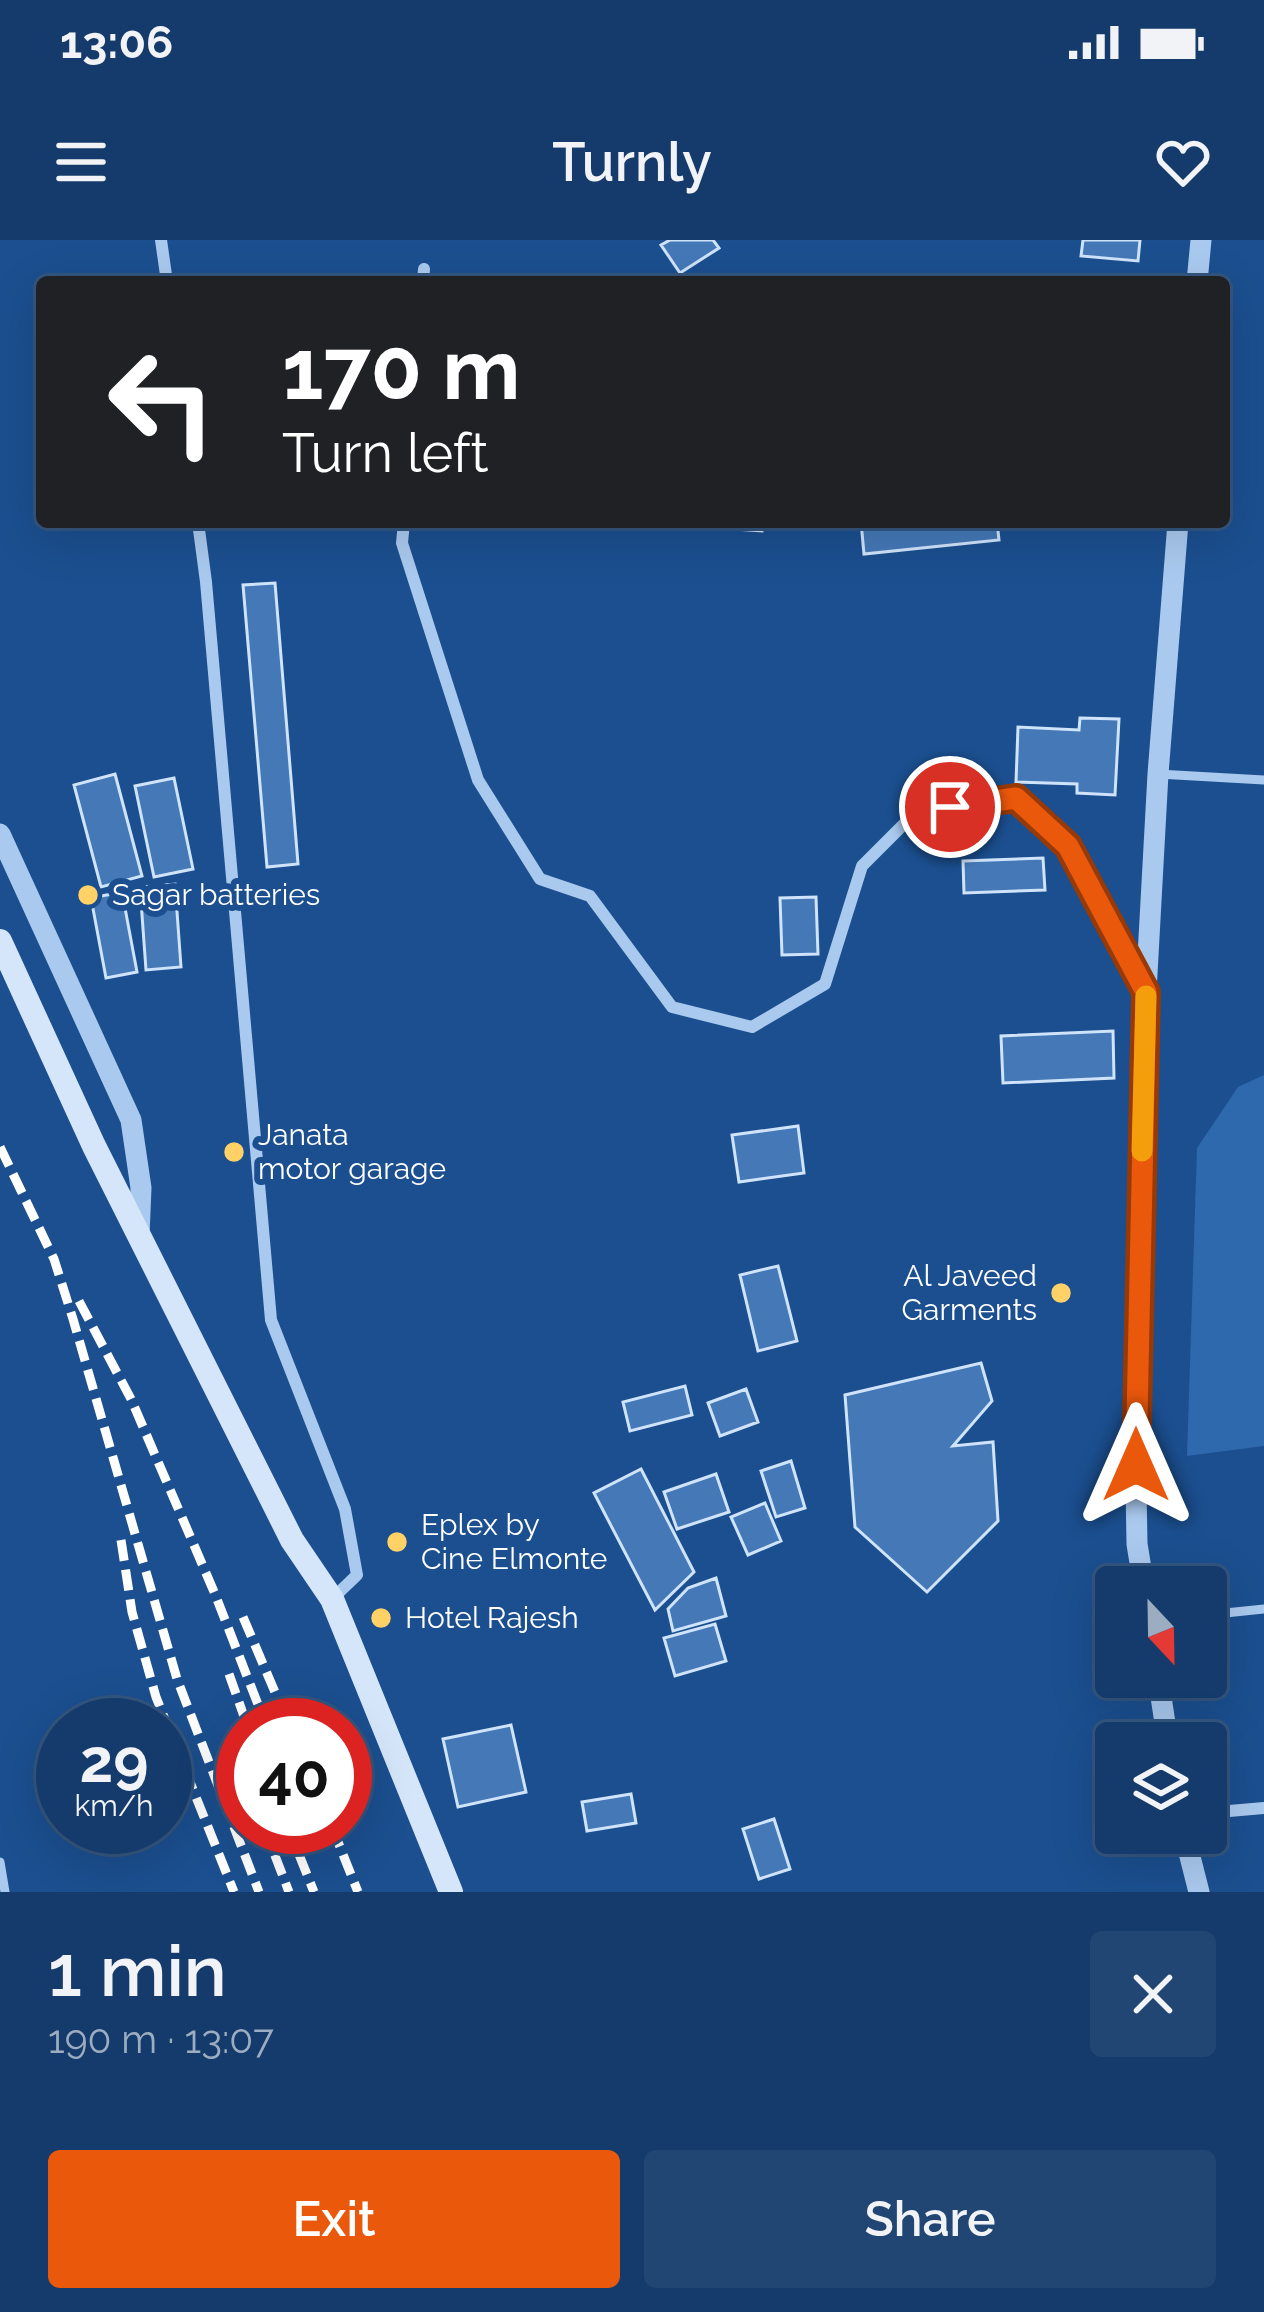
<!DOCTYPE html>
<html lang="en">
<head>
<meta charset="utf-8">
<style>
  body { margin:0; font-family:Raleway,sans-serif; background:#214673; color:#f1f3f6; height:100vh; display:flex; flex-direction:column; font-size:45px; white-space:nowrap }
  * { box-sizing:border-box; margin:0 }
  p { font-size:39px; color:#9dadc1 }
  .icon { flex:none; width:66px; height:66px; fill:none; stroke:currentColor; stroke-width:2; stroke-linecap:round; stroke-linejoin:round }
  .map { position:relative; height:1652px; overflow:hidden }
  .drawer { display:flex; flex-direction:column; background:#143b6b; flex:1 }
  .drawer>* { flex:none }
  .top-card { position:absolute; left:36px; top:36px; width:1194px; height:252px; border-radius:12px; box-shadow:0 12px 48px #0002,0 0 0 3px #33557e; background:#202124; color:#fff; overflow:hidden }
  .needle { width:78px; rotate:158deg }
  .fabs { position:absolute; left:1095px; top:1326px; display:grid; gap:24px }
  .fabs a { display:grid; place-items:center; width:132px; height:132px; border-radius:12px; background:#143b6b; box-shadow:0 12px 48px #0002,0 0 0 3px #33557e; font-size:60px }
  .speed { position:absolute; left:36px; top:1458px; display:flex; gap:24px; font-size:60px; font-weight:700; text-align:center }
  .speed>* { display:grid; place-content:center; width:156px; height:156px; border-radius:50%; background:#143b6b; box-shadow:0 12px 48px #0002,0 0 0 3px #33557e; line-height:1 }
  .speed small { font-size:30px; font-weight:400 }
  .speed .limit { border:18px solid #d22; background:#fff; color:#111 }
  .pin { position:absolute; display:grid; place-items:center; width:102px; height:102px; color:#fff; margin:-51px; border:6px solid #fff; border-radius:50%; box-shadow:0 3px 12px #0007 }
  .me { position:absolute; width:132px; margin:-66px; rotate:0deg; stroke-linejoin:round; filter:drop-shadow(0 0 9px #0008) }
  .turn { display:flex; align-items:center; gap:42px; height:252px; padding:0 48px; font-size:54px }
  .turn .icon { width:156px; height:156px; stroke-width:2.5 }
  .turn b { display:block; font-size:84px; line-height:102px }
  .round { display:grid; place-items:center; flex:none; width:126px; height:126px; border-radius:12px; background:#214673 }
  .summary { display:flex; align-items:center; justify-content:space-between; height:204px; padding:0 48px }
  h1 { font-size:72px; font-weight:600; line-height:90px }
  .cta { display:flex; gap:24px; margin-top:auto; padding:24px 48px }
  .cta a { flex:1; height:138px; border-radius:12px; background:#ea580c; color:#fff; font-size:48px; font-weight:600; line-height:138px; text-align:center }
  .cta a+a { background:#214673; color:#f1f3f6 }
  .status { display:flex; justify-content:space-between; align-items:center; height:84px; padding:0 60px; background:#143b6b; direction:ltr }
  .status svg { height:33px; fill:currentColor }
  header { display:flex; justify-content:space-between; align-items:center; height:156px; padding:0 48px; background:#143b6b; font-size:54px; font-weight:600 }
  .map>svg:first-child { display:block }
  .green { fill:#2e69ad }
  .building { fill:#4478b7; stroke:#cfe3fa; stroke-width:3 }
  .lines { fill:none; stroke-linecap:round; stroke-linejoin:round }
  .service { stroke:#a9c9ee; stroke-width:9 }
  .minor { stroke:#a9c9ee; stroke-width:12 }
  .tertiary { stroke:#a9c9ee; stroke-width:21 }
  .secondary { stroke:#d6e6fa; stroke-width:24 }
  .rail { stroke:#fff; stroke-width:9; stroke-dasharray:21 9; stroke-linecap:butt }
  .route-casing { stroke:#983908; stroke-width:30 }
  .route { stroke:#ea580c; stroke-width:21 }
  .slow { stroke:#f59e0b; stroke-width:21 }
  .poi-dot { fill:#ffd166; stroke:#1b4f8f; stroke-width:4.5 }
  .labels { text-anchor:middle; stroke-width:12; stroke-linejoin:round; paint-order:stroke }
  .poi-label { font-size:30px; fill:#fff; stroke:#1b4f8f; text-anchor:start }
</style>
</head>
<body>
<div class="status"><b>13:06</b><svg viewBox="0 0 49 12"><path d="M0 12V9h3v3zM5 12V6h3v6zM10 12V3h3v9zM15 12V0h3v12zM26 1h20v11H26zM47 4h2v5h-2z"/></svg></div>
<header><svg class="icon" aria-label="menu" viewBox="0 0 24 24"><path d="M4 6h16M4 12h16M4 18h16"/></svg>Turnly<svg class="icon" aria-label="heart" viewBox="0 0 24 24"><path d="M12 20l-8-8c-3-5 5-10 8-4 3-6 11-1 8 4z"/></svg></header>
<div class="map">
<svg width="1264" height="1652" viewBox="0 0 1264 1652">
  <rect width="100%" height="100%" fill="#1b4f8f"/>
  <path class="green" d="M1264,835V1206L1187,1216L1197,908L1238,847Z"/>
  <path class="building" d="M670,0H713L719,8L680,33L661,5Z
    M1083,0H1140L1138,21L1081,16Z
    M722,282H763L762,291L721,288Z
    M861,282H997L999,300L864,314Z
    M275,343L298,624L267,627L243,345Z
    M1080,478L1119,479L1115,555L1077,553V544L1016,542L1018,487L1079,490Z
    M115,534L142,636L101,647L74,545Z
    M174,538L193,629L154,637L135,546Z
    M1043,618L1045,650L964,653L963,621Z
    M175,644L181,727L146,730L140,647Z
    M122,652L137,732L106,738L91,658Z
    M816,657L818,714L782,715L780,658Z
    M1113,791L1114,838L1003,843L1001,796Z
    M798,886L804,933L739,942L732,895Z
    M778,1026L797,1101L758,1111L740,1035Z
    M981,1123L992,1161L953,1206L993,1202L998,1281L927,1352L855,1287L845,1155Z
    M685,1146L692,1175L630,1191L623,1162Z
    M746,1149L758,1182L720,1196L708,1163Z
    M791,1221L805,1268L776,1277L761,1231Z
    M641,1229L694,1332L655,1370L594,1253Z
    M716,1234L729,1272L677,1289L664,1252Z
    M765,1263L781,1301L748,1315L731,1277Z
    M716,1338L726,1376L673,1391L668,1369L688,1348Z
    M715,1384L726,1421L675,1436L664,1398Z
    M511,1485L526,1552L458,1567L443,1499Z
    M631,1554L636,1583L587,1591L582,1562Z
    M774,1579L790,1629L759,1639L743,1589Z"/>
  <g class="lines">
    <path class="service" d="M1158,534L1264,540
      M1206,1375L1264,1369
      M0,1622L5,1652"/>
    <path class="minor" d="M161,0L167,42
      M423,42L424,29
      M198,282L206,342L271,1080L345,1269L357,1335L332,1359
      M404,282L402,303L478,540L540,639L590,656L672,767L752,787L825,744L862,626L917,571L1016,558L1068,606L1144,747
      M1206,1573L1264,1568"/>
    <path class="tertiary" d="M1197,42L1201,0
      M0,594L131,880L141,948L139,995
      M1144,1347L1137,1304L1135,1186L1146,752L1158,534L1178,282
      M1158,1437L1168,1503
      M1184,1593L1199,1652"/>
    <path class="secondary" d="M0,701L94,906L292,1300L332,1359L451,1652"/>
    <path class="rail" d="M0,907L54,1019L73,1079L177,1439L259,1652
      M79,1061L131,1159L215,1354L266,1485
      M121,1300L132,1372L156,1457L234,1652
      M243,1377L289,1485
      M229,1434L247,1485
      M264,1587L289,1652
      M288,1587L314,1652
      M332,1587L358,1652"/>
  </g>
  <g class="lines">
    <defs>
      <path id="route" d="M950,567L1016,558L1068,606L1146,752L1136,1225"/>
    </defs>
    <use href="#route" class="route-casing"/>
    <use href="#route" class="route"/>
    <path class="slow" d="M1142,911L1146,756"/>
  </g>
  <g class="poi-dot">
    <circle cx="88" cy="655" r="12"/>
    <circle cx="234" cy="912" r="12"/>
    <circle cx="1061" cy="1053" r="12"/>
    <circle cx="397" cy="1302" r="12"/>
    <circle cx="381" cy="1378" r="12"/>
  </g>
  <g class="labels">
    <g class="poi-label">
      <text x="112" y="665">Sagar batteries</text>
      <text x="258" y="905">Janata<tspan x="258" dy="34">motor garage</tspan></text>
      <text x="1037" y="1046" text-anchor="end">Al Javeed<tspan x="1037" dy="34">Garments</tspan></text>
      <text x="421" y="1295">Eplex by<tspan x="421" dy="34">Cine Elmonte</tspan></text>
      <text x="405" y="1388">Hotel Rajesh</text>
    </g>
  </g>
</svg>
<div class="fabs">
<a><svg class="needle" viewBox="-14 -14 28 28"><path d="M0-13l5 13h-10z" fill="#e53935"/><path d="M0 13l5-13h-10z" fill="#9dadc1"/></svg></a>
<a><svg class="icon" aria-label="layers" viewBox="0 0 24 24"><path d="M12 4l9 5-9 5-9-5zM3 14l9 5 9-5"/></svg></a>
</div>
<div class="speed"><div>29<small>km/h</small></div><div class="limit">40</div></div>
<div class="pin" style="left:950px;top:567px;background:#d93025"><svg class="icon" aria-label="arrive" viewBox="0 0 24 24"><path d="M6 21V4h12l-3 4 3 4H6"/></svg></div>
<svg class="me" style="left:1136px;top:1225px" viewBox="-20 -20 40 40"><path d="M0-17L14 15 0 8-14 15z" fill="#ea580c" stroke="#fff" stroke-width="4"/></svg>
<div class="top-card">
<div class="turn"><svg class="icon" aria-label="left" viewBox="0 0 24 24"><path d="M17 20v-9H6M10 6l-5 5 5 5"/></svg><div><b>170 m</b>Turn left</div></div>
</div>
</div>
<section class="drawer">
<div class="summary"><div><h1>1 min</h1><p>190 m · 13:07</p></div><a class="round"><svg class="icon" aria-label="close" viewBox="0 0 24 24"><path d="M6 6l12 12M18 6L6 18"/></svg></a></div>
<div class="cta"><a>Exit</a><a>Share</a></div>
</section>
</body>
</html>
